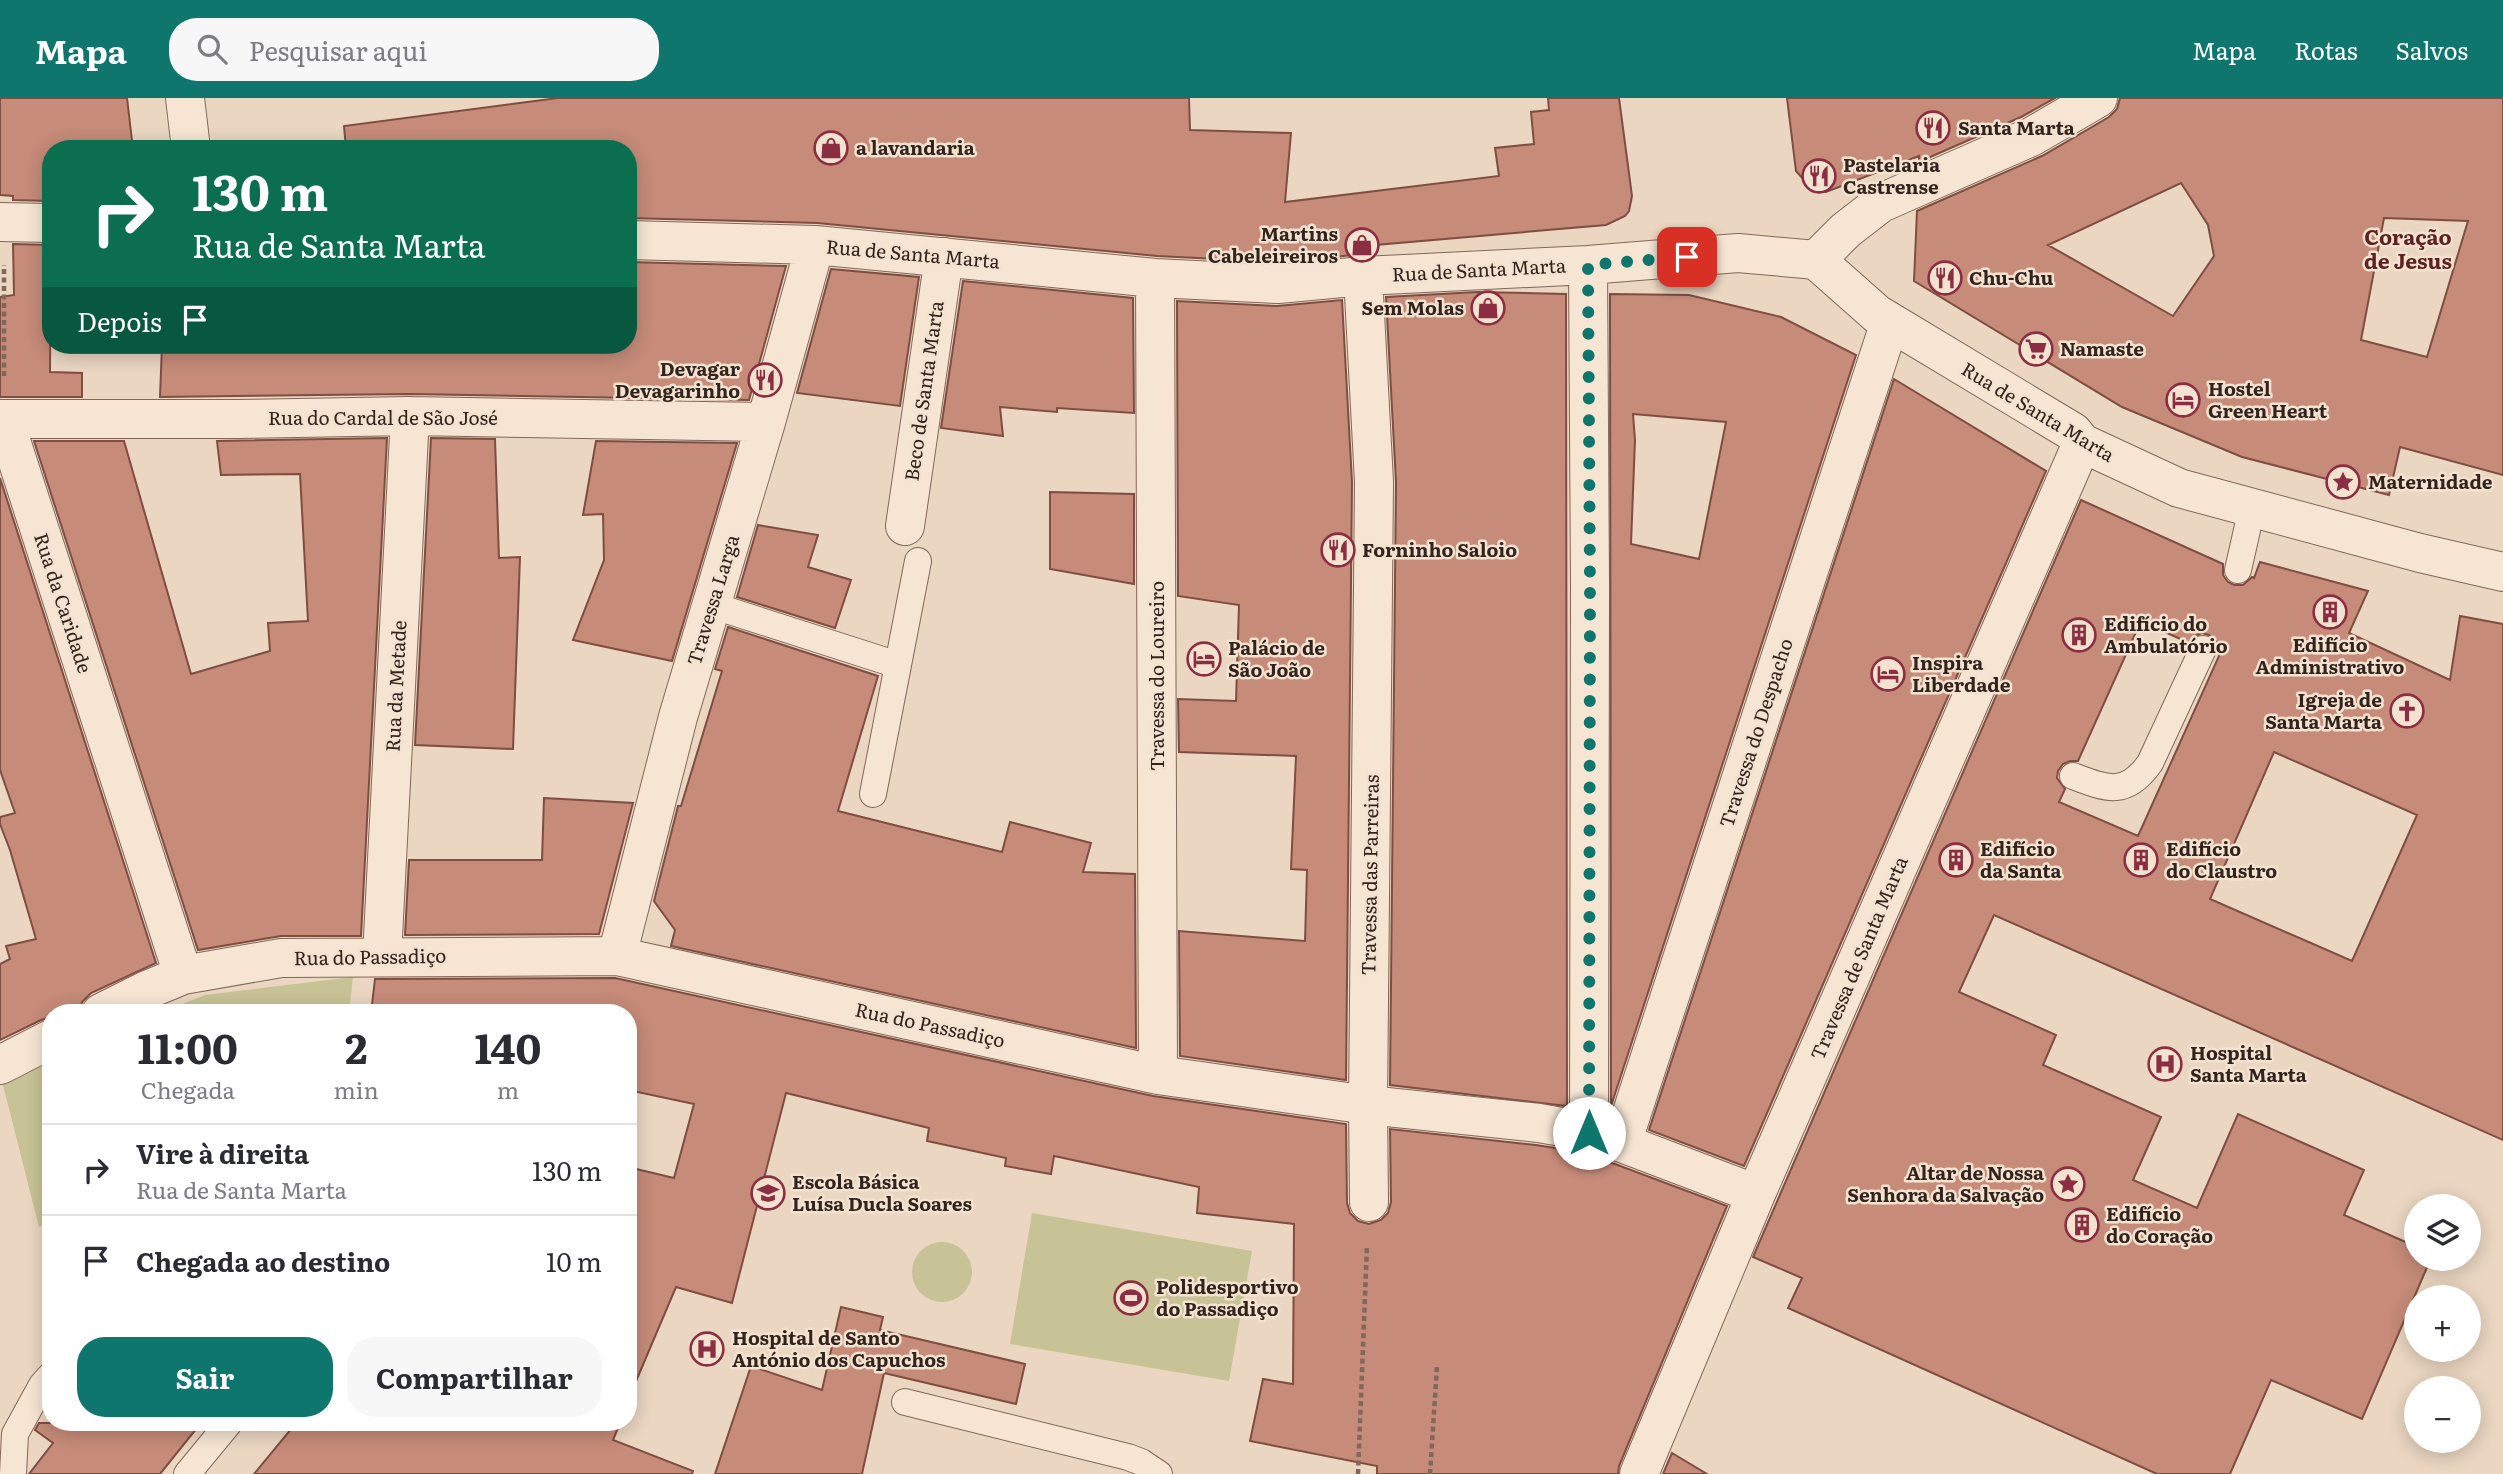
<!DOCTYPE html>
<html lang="pt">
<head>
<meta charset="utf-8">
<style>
  body { margin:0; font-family:Literata,serif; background:#f7f7f7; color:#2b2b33; height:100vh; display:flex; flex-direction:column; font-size:26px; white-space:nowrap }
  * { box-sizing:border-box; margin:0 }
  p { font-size:23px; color:#7c7c81 }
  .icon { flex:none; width:38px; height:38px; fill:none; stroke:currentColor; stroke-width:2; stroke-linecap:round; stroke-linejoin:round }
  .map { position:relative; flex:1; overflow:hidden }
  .drawer { position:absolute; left:42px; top:906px; width:595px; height:427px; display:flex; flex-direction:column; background:#fff; border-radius:28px; box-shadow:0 4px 18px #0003 }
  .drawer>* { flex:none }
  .guide { position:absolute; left:42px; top:42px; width:595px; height:214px; border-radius:28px; box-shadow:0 4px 18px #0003; background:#0b6e4f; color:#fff; overflow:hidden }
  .tools { position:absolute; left:2404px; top:1096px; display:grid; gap:14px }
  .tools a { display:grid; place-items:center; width:77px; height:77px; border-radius:50%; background:#fff; box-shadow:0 4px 18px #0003; font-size:35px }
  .pin { position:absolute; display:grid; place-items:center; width:60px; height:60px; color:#fff; margin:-30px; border-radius:14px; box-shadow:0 4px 10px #0006 }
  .me { position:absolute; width:77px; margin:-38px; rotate:0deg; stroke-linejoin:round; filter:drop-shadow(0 0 5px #0008) }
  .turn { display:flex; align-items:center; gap:24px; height:147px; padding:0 35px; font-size:32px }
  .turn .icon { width:91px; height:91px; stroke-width:2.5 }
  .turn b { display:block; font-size:49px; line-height:60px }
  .then { display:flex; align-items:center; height:66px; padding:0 35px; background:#0003; gap:14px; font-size:26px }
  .eta { display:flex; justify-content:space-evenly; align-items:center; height:119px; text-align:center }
  .eta b { font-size:42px; font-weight:700; line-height:49px }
  .button { display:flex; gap:14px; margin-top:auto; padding:14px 35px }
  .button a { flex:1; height:80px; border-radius:28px; background:#0f766e; color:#fff; font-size:28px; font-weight:700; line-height:80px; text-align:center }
  .button a+a { background:#f7f7f7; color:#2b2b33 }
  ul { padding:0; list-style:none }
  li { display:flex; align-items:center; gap:21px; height:91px; padding:0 35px; border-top:2px solid #e1e1e2 }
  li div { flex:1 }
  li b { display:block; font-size:26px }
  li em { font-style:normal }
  header { display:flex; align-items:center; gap:42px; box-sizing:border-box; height:98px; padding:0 35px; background:#0f766e; color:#fff }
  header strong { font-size:33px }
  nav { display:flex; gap:38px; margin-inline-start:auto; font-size:24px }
  .search { width:490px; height:63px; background:#f7f7f7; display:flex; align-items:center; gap:18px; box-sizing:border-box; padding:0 24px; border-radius:28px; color:#7c7c81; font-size:26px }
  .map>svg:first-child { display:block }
  .green { fill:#c7c396 }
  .building { fill:#c68b79; stroke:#7f4e41; stroke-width:2; fill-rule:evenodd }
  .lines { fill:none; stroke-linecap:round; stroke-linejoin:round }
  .service-casing { stroke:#82685a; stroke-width:28 }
  .pedestrian-casing { stroke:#82685a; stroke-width:40 }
  .minor-casing { stroke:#82685a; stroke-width:40 }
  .path { stroke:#82685a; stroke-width:4.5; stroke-dasharray:5 3.5; stroke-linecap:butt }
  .service { stroke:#f6e5d3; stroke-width:26 }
  .pedestrian { stroke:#f6e5d3; stroke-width:38 }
  .minor { stroke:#f6e5d3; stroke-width:38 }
  .route { stroke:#0f766e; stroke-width:12; stroke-dasharray:0 21.6 }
  .labels { text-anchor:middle; stroke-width:5; stroke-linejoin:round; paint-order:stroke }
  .poi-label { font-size:19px; font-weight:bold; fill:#33231d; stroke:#f2e2cf; text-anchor:start }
  .street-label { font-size:19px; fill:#33231d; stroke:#f2e2cf }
  .neighbourhood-label { font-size:21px; font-weight:bold; fill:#5c2120; stroke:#f2e2cf }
</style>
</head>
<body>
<header>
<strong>Mapa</strong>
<div class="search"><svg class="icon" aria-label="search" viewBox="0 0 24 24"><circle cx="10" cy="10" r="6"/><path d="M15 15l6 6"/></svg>Pesquisar aqui</div>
<nav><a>Mapa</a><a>Rotas</a><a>Salvos</a></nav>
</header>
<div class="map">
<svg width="2503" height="1376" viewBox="0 0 2503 1376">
  <rect width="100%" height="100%" fill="#ead6c1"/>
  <path class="green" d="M353,879L349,915H159L205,897Z
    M51,964V1124L39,1129L3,987Z
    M1032,1115L1252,1153L1229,1283L1010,1246Z
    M912 1174a30 30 0 1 1 60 0a30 30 0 1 1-60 0Z"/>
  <path class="building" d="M0,0H127L133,51H51V103L13,102V98L0,97Z
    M558,0H1189L1190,32L1291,35L1285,104L1499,78L1495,50L1534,46L1531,14L1549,12L1548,0H1619L1632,98L1629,113L1625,118L1606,127L1364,148V156L1278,164L1157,158L817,125L628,120V51H346L344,28Z
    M1787,0H2055L2021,19L1919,64V58L1826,94L1813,92L1796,73Z
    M2120,0H2503V377L2400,349L2389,397L2242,359L2122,309L1914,183L1917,113L2042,58L2109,19L2117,11ZM2181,85L2208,127L2214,158L2173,218L2048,147ZM2384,120L2468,123L2427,259L2361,242Z
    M13,146L51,147L50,274L82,275V299H0V199L14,197Z
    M628,164L786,168L749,302L410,296L160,299L162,247H392L391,254L537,255L538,247H628Z
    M831,171L919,179L900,308L797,295Z
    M963,183L1133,200L1134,315L1057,310V314L1000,309L1003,338L941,330Z
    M1477,194L1566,196L1567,1008L1390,987L1396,384L1386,199Z
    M1610,196L1689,197L1781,219L1856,257L1611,1008ZM1633,316L1726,324L1699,461L1631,446L1635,342Z
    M1342,202L1352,384L1346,982L1180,958L1179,833L1305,843L1307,772L1291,771L1296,658L1179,654L1178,601L1236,603L1239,507L1178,498L1177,203L1277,208Z
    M1894,281L2046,373L1744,1068L1649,1032Z
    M387,340L361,838H281L198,852L34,343H124L191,576L270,553L268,525L308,523L300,376L221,377L217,343Z
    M431,340L495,341L499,460L520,459L513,651L415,647Z
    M596,343L737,345L672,563L573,542L604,462L603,416L583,417Z
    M0,380L156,865L91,895L82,904L79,915H51V919L41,922L0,942V866L10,861L6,848L36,841L10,752L0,726V719L15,715L0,672Z
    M1050,394L1134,396V486L1050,471Z
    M2081,402L2223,466V477L2228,484L2234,487H2243L2252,479L2254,480L2260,464L2368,493L2349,535L2450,582L2460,518L2503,526V1042L1994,817L1959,894L2056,937L2043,967L2161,1019L2133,1082L2197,1110L2238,1016L2364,1072L2344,1117L2417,1149V1160H2431L2362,1321L2271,1282L2230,1376H2157L1788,1210L1802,1180L1753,1159ZM2141,523L2189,545L2195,538L2202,535L2209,537L2216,543L2219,558L2138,738L2059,704L2065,691L2057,680L2058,673L2063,666L2070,663H2078ZM2274,654L2417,717L2352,863L2210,801Z
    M758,427L818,437L808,469L851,482L835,530L737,499Z
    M728,529L878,578L838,713L1002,754L1010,724L1091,745L1083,774L1135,776L1136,950L671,848L675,832L654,803L678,708H681L722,573L715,571Z
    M544,700L633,705L599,836L405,837L409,762H542Z
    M615,880L1153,998L1346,1026L1347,1105L1350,1115L1358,1123L1369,1126L1381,1122L1388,1115L1391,1104L1390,1031L1536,1047L1568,1052L1615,1066L1727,1108L1619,1368L1618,1376H1377V1368L1250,1343L1263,1281L1293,1286L1294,1126L1197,1115L1199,1089L1054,1058L1051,1076L1005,1068L1006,1060L927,1043L929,1030L786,995L732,1205L676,1189L628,1302V1069L674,1080L694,1006L628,992V915H371L375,881Z
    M841,1209L883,1219L880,1232L1025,1266L1016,1306L884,1275L862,1376H715L751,1268L822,1292Z
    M39,1325H201L160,1376H29L53,1345L35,1332Z
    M296,1325H620L613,1342L693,1373L692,1376H254Z
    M1672,1355L1707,1376H1663Z"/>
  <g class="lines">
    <defs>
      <path id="service" d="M2238,472L2252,410
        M711,507L898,567L918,463
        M2073,678C2107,691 2126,699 2150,665L2203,551
        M873,696L898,567
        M905,1304L1128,1359L1141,1364L1159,1376
        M13,1376L15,1336L42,1287L51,1277
        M187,1376L229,1325"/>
      <path id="pedestrian" d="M905,428L944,159
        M1368,1007L1369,1104"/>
      <path id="minor" d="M185,0L191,51
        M0,124L51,125
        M628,142L815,147L1155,180L1278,186L1363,178L1588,167L1738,155L1816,162L1877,216L2073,334L2082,345L2179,390L2420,455L2503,474
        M1816,162L1846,132L1881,105L2031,39L2098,0
        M1588,167L1590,488L1589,1035
        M1363,178L1374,384L1368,1007
        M1155,180L1158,977
        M0,321H237L410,318L766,324
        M4,321L183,877
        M382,858L410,318
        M617,858L678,619L766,324L815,147
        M101,915L147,892L183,877L281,860L617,858L1158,977L1368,1007L1539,1025L1573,1031L1622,1045L1756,1096
        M0,967L51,941
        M1622,1045L1890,224
        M1639,1376L1756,1096L2082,345"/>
    </defs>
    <use href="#service" class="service-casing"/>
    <use href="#pedestrian" class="pedestrian-casing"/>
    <use href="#minor" class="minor-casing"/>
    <path class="path" d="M4,278V167
      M1358,1376L1367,1147
      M1430,1376L1437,1268"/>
    <use href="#service" class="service"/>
    <use href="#pedestrian" class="pedestrian"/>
    <use href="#minor" class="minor"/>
  </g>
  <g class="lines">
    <path class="route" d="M1589,1035L1590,488L1588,167L1687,159"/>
  </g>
  <defs>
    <symbol id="restaurant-ring" viewBox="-11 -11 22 22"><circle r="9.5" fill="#f2e2cf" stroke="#8c2e41" stroke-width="1.5"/><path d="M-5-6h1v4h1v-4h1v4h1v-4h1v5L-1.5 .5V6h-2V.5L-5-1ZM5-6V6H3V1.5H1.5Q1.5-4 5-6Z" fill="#8c2e41"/></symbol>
    <symbol id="shop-ring" viewBox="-11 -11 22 22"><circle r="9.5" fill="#f2e2cf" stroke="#8c2e41" stroke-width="1.5"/><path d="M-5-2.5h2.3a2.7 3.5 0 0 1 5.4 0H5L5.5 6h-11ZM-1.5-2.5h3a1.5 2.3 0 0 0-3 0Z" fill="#8c2e41"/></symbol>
    <symbol id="supermarket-ring" viewBox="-11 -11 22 22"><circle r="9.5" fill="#f2e2cf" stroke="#8c2e41" stroke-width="1.5"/><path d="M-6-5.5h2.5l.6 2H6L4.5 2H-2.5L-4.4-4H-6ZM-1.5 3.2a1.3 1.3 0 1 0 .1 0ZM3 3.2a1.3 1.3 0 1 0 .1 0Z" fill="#8c2e41"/></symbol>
    <symbol id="hotel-ring" viewBox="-11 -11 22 22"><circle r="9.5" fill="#f2e2cf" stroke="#8c2e41" stroke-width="1.5"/><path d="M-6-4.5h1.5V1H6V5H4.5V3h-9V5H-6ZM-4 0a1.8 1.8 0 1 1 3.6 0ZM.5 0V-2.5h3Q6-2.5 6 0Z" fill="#8c2e41"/></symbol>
    <symbol id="sight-ring" viewBox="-11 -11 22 22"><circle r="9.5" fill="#f2e2cf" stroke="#8c2e41" stroke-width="1.5"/><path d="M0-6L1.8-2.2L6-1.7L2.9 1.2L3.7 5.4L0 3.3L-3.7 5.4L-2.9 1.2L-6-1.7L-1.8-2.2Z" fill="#8c2e41"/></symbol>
    <symbol id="building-ring" viewBox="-11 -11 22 22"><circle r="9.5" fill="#f2e2cf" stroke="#8c2e41" stroke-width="1.5"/><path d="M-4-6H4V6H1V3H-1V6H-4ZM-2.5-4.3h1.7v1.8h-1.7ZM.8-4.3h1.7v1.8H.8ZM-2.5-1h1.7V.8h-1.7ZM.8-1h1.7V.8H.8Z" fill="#8c2e41"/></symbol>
    <symbol id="church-ring" viewBox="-11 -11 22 22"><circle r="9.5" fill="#f2e2cf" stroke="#8c2e41" stroke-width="1.5"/><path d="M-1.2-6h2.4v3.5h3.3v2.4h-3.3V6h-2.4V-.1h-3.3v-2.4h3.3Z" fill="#8c2e41"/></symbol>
    <symbol id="hospital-ring" viewBox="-11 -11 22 22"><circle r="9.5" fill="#f2e2cf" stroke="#8c2e41" stroke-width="1.5"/><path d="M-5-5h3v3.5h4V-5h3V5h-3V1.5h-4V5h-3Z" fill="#8c2e41"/></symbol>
    <symbol id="school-ring" viewBox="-11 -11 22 22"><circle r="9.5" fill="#f2e2cf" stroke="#8c2e41" stroke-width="1.5"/><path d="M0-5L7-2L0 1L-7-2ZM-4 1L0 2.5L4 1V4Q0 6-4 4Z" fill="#8c2e41"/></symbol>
    <symbol id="stadium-ring" viewBox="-11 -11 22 22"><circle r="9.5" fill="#f2e2cf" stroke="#8c2e41" stroke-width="1.5"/><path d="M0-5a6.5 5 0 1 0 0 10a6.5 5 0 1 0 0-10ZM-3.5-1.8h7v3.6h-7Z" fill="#8c2e41"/></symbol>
  </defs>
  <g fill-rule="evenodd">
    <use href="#restaurant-ring" x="1914" y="11" width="38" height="38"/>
    <use href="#shop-ring" x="812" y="31" width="38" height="38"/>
    <use href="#restaurant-ring" x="1800" y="59" width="38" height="38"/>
    <use href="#shop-ring" x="1343" y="128" width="38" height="38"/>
    <use href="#restaurant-ring" x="1926" y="161" width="38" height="38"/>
    <use href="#shop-ring" x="1469" y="191" width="38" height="38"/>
    <use href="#supermarket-ring" x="2017" y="232" width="38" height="38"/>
    <use href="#restaurant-ring" x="746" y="263" width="38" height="38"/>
    <use href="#hotel-ring" x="2164" y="283" width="38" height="38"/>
    <use href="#sight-ring" x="2324" y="365" width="38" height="38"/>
    <use href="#restaurant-ring" x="1319" y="433" width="38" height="38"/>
    <use href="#building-ring" x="2311" y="495" width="38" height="38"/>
    <use href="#building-ring" x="2060" y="518" width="38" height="38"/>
    <use href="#hotel-ring" x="1185" y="542" width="38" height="38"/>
    <use href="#hotel-ring" x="1869" y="557" width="38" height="38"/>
    <use href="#church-ring" x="2388" y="594" width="38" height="38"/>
    <use href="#building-ring" x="1937" y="743" width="38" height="38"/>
    <use href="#building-ring" x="2122" y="743" width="38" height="38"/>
    <use href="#hospital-ring" x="2146" y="947" width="38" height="38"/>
    <use href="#sight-ring" x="2049" y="1067" width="38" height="38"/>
    <use href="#school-ring" x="749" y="1076" width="38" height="38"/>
    <use href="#building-ring" x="2063" y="1108" width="38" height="38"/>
    <use href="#stadium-ring" x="1112" y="1181" width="38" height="38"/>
    <use href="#hospital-ring" x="688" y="1232" width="38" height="38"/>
  </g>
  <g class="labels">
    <g class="poi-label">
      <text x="1958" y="37">Santa Marta</text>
      <text x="856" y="57">a lavandaria</text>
      <text x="1843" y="74">Pastelaria<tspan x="1843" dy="22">Castrense</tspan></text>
      <text x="1338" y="143" text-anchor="end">Martins<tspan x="1338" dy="22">Cabeleireiros</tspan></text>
      <text x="1969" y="187">Chu-Chu</text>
      <text x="1464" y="217" text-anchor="end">Sem Molas</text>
      <text x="2060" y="258">Namaste</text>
      <text x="740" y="278" text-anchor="end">Devagar<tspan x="740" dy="22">Devagarinho</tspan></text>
      <text x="2208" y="298">Hostel<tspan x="2208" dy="22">Green Heart</tspan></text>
      <text x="2368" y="391">Maternidade</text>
      <text x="1362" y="459">Forninho Saloio</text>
      <text x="2104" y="533">Edifício do<tspan x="2104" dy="22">Ambulatório</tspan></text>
      <text x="2330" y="554" text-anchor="middle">Edifício<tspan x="2330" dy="22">Administrativo</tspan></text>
      <text x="1228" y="557">Palácio de<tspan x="1228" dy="22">São João</tspan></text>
      <text x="1912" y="572">Inspira<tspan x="1912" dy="22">Liberdade</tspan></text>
      <text x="2382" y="609" text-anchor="end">Igreja de<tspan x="2382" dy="22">Santa Marta</tspan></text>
      <text x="1980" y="758">Edifício<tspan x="1980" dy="22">da Santa</tspan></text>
      <text x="2166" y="758">Edifício<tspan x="2166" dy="22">do Claustro</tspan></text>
      <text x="2190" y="962">Hospital<tspan x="2190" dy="22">Santa Marta</tspan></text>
      <text x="2044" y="1082" text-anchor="end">Altar de Nossa<tspan x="2044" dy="22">Senhora da Salvação</tspan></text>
      <text x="792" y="1091">Escola Básica<tspan x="792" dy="22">Luísa Ducla Soares</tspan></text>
      <text x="2106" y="1123">Edifício<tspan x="2106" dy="22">do Coração</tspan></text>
      <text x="1156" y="1196">Polidesportivo<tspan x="1156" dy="22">do Passadiço</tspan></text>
      <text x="732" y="1247">Hospital de Santo<tspan x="732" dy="22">António dos Capuchos</tspan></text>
    </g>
    <g class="street-label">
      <text transform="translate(913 156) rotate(5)" y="7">Rua de Santa Marta</text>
      <text transform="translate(1479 172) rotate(-3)" y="7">Rua de Santa Marta</text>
      <text transform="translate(924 293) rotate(-82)" y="7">Beco de Santa Marta</text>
      <text transform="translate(2038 314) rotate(31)" y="7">Rua de Santa Marta</text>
      <text x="383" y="327">Rua do Cardal de São José</text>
      <text transform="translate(713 502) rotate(-73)" y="7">Travessa Larga</text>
      <text transform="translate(63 505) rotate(72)" y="7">Rua da Caridade</text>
      <text transform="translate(1157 578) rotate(-90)" y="7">Travessa do Loureiro</text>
      <text transform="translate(396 588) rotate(-87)" y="7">Rua da Metade</text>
      <text transform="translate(1756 635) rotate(-72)" y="7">Travessa do Despacho</text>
      <text transform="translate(1370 777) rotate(-89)" y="7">Travessa das Parreiras</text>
      <text transform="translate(370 859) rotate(-1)" y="7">Rua do Passadiço</text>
      <text transform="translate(1859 860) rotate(-67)" y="7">Travessa de Santa Marta</text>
      <text transform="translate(930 927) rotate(12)" y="7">Rua do Passadiço</text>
    </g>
    <g class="neighbourhood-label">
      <text x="2408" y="147">Coração<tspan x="2408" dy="24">de Jesus</tspan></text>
    </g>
  </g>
</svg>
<div class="tools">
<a><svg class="icon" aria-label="layers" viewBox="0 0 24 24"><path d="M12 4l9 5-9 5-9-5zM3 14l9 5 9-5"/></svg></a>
<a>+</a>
<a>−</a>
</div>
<div class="pin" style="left:1687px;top:159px;background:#d93025"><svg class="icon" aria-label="arrive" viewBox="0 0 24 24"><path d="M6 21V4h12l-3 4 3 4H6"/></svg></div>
<svg class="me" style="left:1589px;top:1035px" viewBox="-20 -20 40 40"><circle r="19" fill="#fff"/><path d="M0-13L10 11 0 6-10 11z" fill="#0f766e"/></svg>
<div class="guide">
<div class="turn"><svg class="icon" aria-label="right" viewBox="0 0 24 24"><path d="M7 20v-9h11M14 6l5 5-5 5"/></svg><div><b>130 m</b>Rua de Santa Marta</div></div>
<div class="then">Depois<svg class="icon" aria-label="arrive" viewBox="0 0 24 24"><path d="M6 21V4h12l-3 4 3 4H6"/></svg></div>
</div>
<section class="drawer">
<div class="eta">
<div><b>11:00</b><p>Chegada</p></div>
<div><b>2</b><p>min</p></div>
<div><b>140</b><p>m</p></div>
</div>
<ul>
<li><svg class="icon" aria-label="right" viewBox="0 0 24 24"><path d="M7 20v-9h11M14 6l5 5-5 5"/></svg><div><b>Vire à direita</b><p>Rua de Santa Marta</p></div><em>130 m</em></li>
<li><svg class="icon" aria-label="arrive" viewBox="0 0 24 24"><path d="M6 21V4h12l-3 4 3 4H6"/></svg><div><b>Chegada ao destino</b></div><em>10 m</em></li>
</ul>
<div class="button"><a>Sair</a><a>Compartilhar</a></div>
</section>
</div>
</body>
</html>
